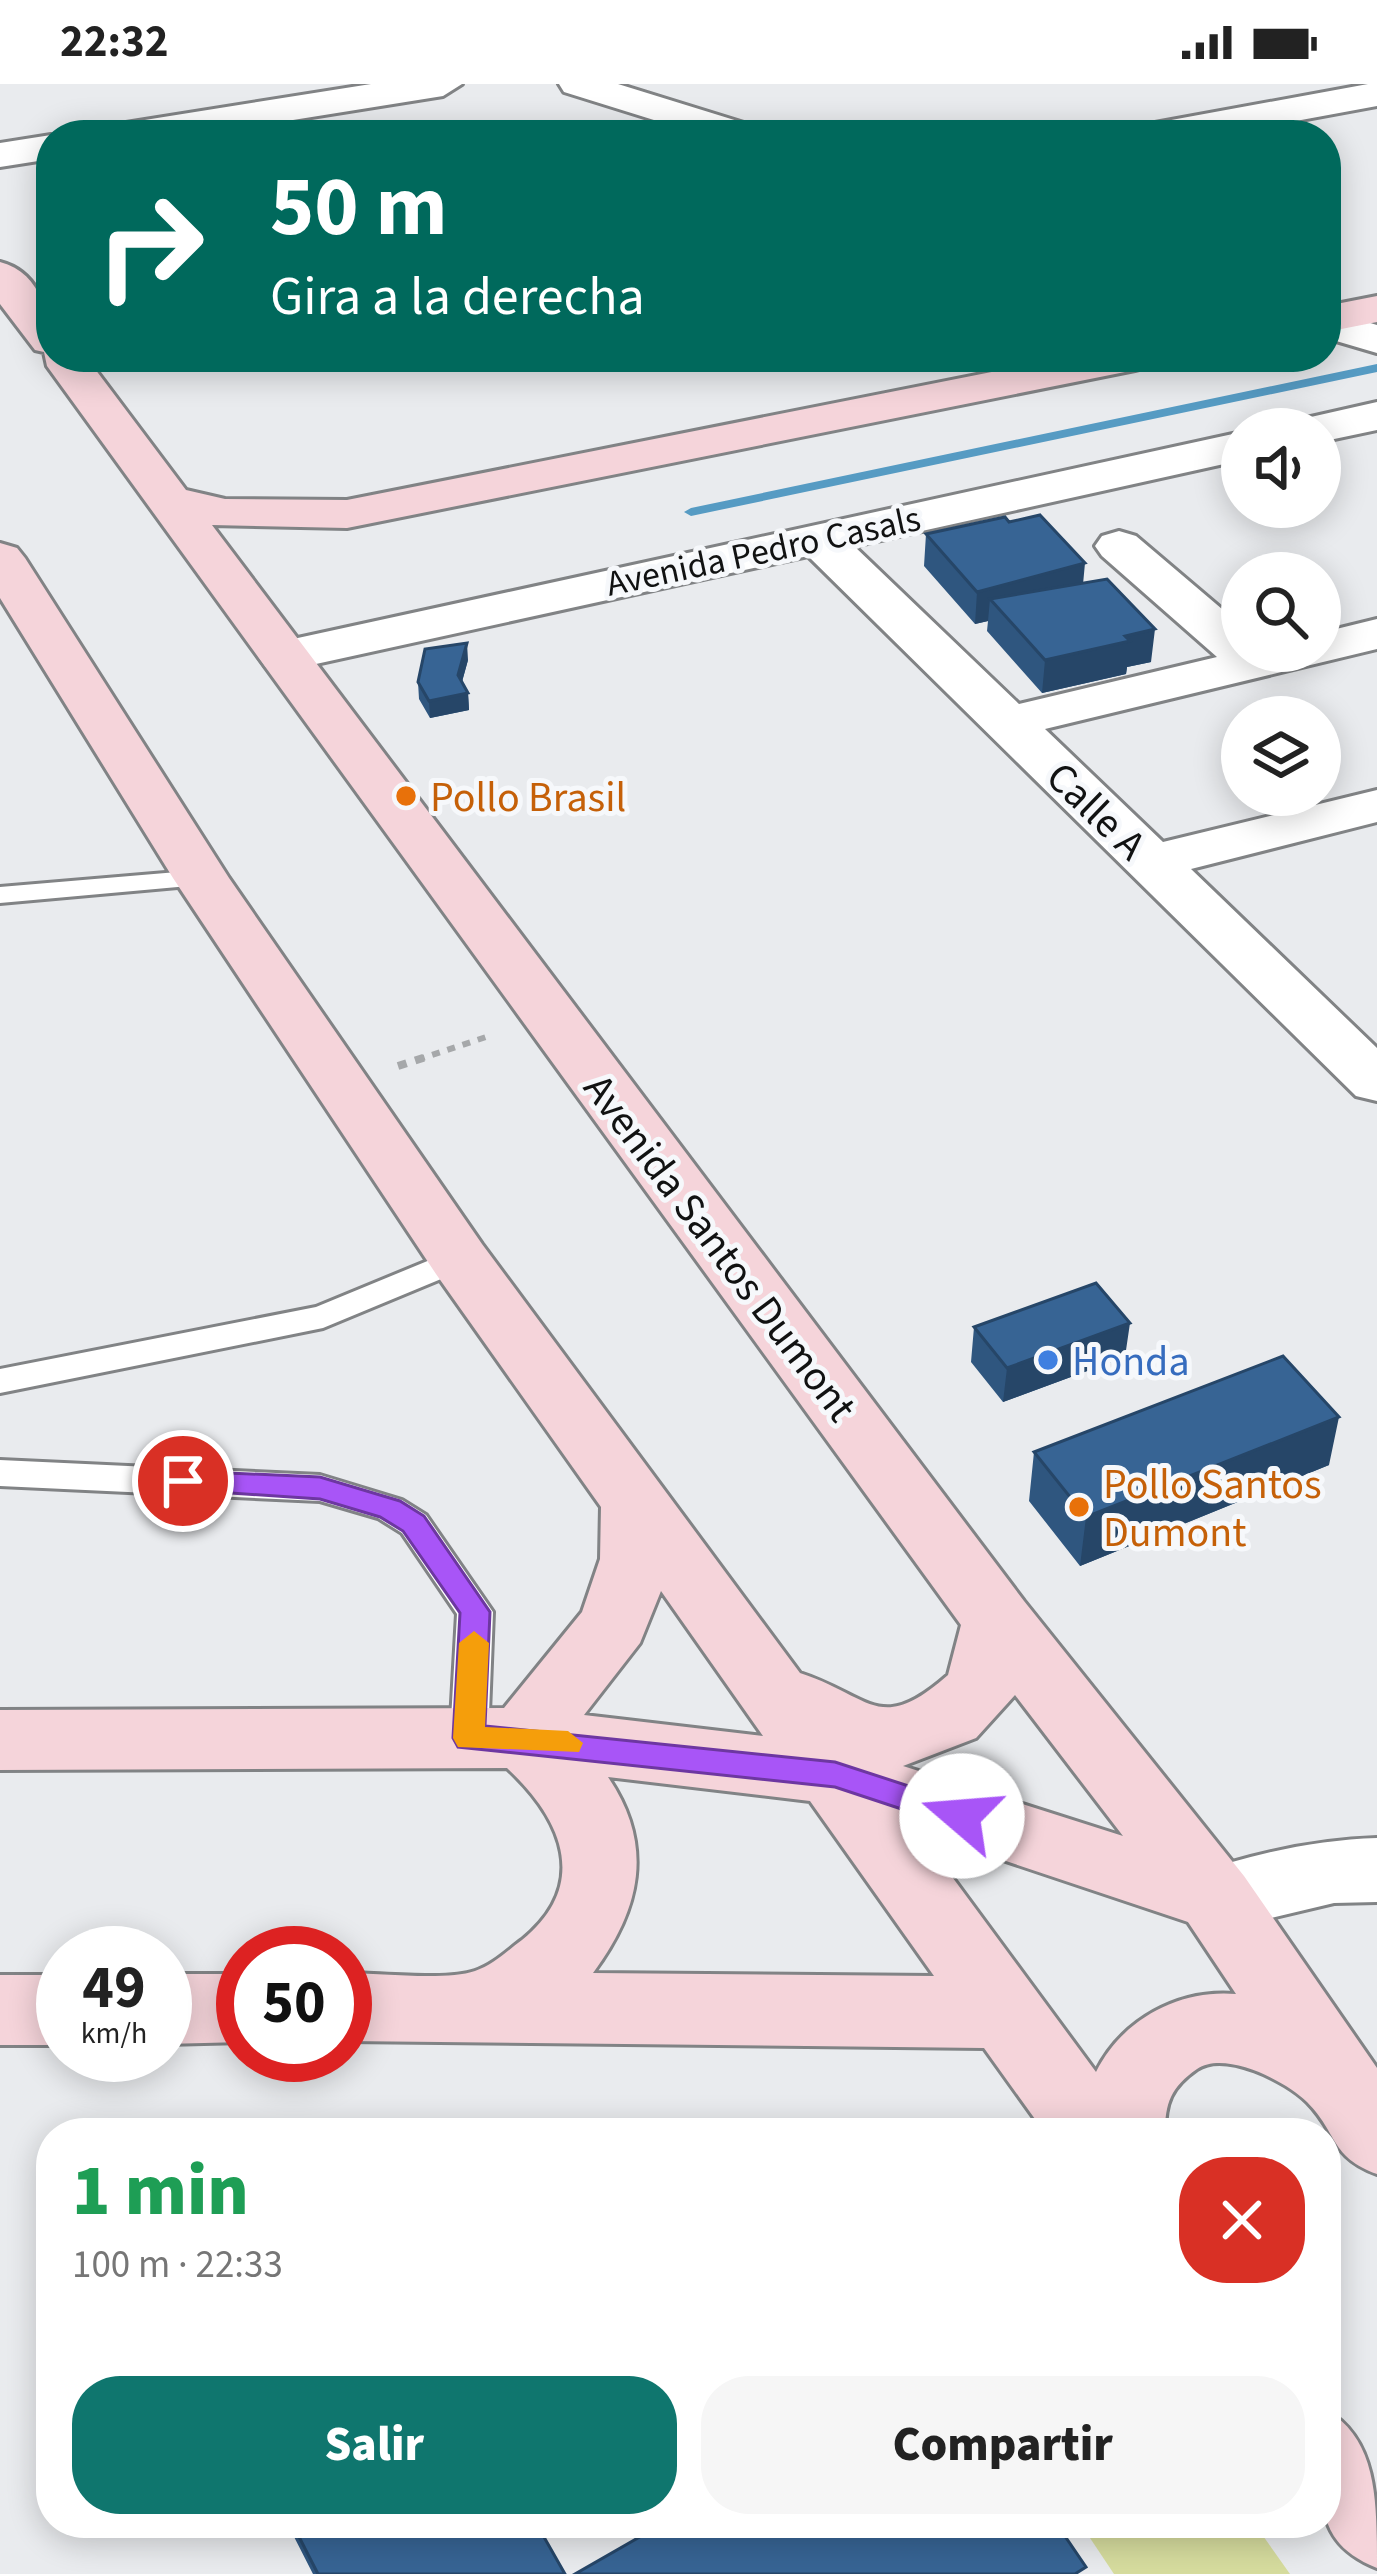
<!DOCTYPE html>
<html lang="es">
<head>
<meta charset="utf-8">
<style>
  body { margin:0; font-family:"Source Sans 3",sans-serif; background:#f6f6f6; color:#222; height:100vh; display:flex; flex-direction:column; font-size:45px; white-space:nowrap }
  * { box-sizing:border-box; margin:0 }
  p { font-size:39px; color:#767676 }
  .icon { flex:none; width:66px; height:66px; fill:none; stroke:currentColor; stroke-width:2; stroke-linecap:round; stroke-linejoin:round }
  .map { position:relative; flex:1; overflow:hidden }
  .side { position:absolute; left:36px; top:2034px; width:1305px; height:420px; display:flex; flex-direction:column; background:#fff; border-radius:48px; box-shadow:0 6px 30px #0003 }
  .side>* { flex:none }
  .hud { position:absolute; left:36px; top:36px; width:1305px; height:252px; border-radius:48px; box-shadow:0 6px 30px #0003; background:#00695c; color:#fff; overflow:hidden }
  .tools { position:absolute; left:1221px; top:324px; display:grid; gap:24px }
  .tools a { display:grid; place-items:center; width:120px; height:120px; border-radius:50%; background:#fff; box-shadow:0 6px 30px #0003; font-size:60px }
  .speed { position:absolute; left:36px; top:1842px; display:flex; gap:24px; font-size:60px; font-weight:700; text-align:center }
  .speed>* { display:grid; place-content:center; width:156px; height:156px; border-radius:50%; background:#fff; box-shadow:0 6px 30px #0003; line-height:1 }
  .speed small { font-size:30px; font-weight:400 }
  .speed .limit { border:18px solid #d22; background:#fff; color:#111 }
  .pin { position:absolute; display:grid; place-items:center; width:102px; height:102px; color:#fff; margin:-51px; border:6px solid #fff; border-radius:50%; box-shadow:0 3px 12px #0007 }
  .me { position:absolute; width:132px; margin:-66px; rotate:288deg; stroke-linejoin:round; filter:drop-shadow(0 0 9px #0008) }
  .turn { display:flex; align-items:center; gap:42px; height:252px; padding:0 36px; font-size:54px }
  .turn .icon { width:156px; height:156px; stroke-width:2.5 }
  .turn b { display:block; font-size:84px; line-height:102px }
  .round { display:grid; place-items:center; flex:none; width:126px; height:126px; border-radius:48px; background:#f6f6f6 }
  .summary { display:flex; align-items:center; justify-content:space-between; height:204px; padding:0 36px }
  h1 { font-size:72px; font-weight:800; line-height:90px; color:#1e9e55 }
  .button { display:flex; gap:24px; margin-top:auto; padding:24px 36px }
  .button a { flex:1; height:138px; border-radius:48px; background:#0f766e; color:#fff; font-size:48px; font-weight:800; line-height:138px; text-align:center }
  .button a+a { background:#f6f6f6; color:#222 }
  .status { display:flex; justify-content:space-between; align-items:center; height:84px; padding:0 60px; background:#fff; direction:ltr }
  .status svg { height:33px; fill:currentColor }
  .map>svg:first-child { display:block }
  .green { fill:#d6dc9e }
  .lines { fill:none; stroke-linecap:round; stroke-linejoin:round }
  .stream { fill:#569bc3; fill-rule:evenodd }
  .lane-casing { stroke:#818385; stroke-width:6 }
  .street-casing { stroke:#818385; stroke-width:6 }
  .secondary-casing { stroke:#818385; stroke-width:6 }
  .path-far1 { stroke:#a6a8aa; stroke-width:6; stroke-dasharray:8 8; stroke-linecap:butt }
  .path { stroke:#a6a8aa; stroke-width:8; stroke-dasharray:9 9; stroke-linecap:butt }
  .lane { fill:#fff; fill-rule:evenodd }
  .street { fill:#fff; fill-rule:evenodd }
  .secondary { fill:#f5d4da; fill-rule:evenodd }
  .wall { fill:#2f567f }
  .shaded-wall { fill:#264668 }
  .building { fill:#376494; stroke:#264668; stroke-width:3 }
  .route { fill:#a855f7; stroke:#6d37a1; stroke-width:3 }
  .slow { fill:#f59e0b }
  .food-dot { fill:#e8710a; stroke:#f6f8fb; stroke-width:4.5 }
  .shop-dot { fill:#3f7fe0; stroke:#f6f8fb; stroke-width:4.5 }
  .labels { text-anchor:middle; stroke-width:10; stroke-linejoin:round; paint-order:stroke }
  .far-street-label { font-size:36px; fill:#111212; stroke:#f6f8fb }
  .food-label { font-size:42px; fill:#c56008; stroke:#f6f8fb; text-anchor:start }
  .street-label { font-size:42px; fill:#111212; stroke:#f6f8fb }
  .shop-label { font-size:42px; fill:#366cbe; stroke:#f6f8fb; text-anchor:start }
</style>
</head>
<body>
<div class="status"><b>22:32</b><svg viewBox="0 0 49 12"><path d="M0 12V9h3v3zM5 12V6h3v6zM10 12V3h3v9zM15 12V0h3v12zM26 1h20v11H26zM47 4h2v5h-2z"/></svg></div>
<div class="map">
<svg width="1377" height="2490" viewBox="0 0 1377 2490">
  <rect width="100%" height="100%" fill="#e9ebee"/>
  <path class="green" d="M1080,2439H1254L1290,2490H1114Z"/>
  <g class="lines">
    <path class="stream" d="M1377,280V288L691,432L684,428L691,424Z"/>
    <defs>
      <path id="lane" d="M201,786L211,788V800L0,819V803Z
        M459,1164L475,1175L470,1183L323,1244L0,1309V1285L316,1223Z
        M0,1376L320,1391L402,1416L426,1431L493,1528L488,1654L482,1664L469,1669L456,1664L450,1654L457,1530L402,1449L378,1434L320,1417L0,1402Z"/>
      <path id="street" d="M371,0H462L443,12L200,51H106L112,43L126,39Z
        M559,0H618L757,43L763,51H702L564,8Z
        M1368,0H1377V22L1219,51H1135L1141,43L1155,39Z
        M51,51V75L0,83V59Z
        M1326,226L1377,241V269L1326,254Z
        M1377,318V346L1320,358V345H1295L1302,335Z
        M1242,348V376L854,462L1019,620L1217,573L1102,472L1095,462L1102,452L1119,447L1136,452L1242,542V567H1320V549L1377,535V565L1045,645L1163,758L1377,706V738L1191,785L1377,964V1017L1356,1012L808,472L284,587L266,583L258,572L266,561L284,557Z
        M1377,1754V1818L1334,1819L1216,1847L1188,1838L1177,1815L1188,1792C1248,1771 1313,1756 1377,1754Z"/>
      <path id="secondary" d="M0,178C43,189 51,236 51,273H86L186,406L225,415L347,416L1067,273H1157L1151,282L1135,286L347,444L212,441L1024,1517L1244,1792L1377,1984V2090C1330,2073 1338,2049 1307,2018C1286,1997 1225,1966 1197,1985C1171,2003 1165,2019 1165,2049H1045L984,1964L345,1957V1889C379,1889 446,1897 475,1887C493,1881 507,1867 522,1856C591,1800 562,1735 507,1684L0,1686V1626L504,1624L582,1528L600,1475L601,1423L436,1190L173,794L0,514V459L17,464L25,474L229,794L482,1160L800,1589C871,1612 879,1652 948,1591L961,1541L47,282L44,268L35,266L0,220ZM661,1507L763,1652L584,1631L640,1559ZM1015,1611L1123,1752L903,1682L976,1654ZM608,1693L810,1717L934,1892L593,1889C640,1826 655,1762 608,1693ZM919,1748L1188,1838L1236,1910C1178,1905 1122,1936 1096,1988Z
        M1377,212V238L1326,248V222Z
        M165,1890H243V1958L165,1960Z
        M0,1891H63V1961H0Z
        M1326,2326C1377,2355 1377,2415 1377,2484C1302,2454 1326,2399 1326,2326Z"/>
    </defs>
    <use href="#lane" class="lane-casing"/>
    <use href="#street" class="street-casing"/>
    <use href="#secondary" class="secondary-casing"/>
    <path class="path-far1" d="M417,976L492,951"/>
    <path class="path" d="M398,982L426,973"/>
    <use href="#lane" class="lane"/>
    <use href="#street" class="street"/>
    <use href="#secondary" class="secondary"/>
  </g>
  <path class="wall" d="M926,450L1083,499L1151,578L1127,583L1126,590L1042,609L987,547L988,537L975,540L924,482Z
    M468,576L462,598L468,609L469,626L430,634L419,615L418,598Z
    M974,1243L1125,1273L1003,1318L971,1278Z
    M1034,1368L1329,1381L1080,1482L1029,1417Z
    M287,2439H536L565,2490H313Z"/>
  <path class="shaded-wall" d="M1085,479L1082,511L990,515L988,537L975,540L977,508Z
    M1155,545L1151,578L1127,583L1126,590L1042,609L1045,576L1125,552Z
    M467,559L468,576L459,608L458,591Z
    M468,609L469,626L430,634L429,617Z
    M1130,1239L1125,1273L1003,1318L1007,1284Z
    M1339,1333L1329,1381L1080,1482L1086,1433Z"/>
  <path class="building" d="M1040,431L1085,479L977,508L926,450L1005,433L1009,438Z
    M1107,495L1155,545L1125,552L1130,557L1045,576L990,515Z
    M467,559L458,591L468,609L429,617L418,598L425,565Z
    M1096,1199L1130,1239L1007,1284L974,1243Z
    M1283,1272L1339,1333L1086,1433L1034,1368Z
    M292,2439H536L565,2490H318Z
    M664,2439H1056L1086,2483L1075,2490H575Z"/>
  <path class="route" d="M183,1387L320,1393L400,1417L424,1432L490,1528L485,1642L835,1678L973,1723L978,1732L962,1745L835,1703L458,1663L453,1654L460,1529L403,1447L380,1433L320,1415L173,1405L169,1397Z"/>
  <path class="slow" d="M474,1547L489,1559L485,1643L568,1647L583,1659L579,1668L458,1663L453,1654L459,1559Z"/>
  <g class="food-dot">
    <circle cx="406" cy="712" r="12"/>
    <circle cx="1079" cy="1423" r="12"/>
  </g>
  <circle class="shop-dot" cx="1048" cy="1276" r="12"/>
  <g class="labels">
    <g class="far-street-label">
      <text transform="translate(763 466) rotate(-12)" y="13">Avenida Pedro Casals</text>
    </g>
    <g class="food-label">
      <text x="430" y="727">Pollo Brasil</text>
      <text x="1103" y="1414">Pollo Santos<tspan x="1103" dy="48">Dumont</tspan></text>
    </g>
    <g class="street-label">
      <text transform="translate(1097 726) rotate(44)" y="15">Calle A</text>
      <text transform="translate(721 1163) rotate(53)" y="15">Avenida Santos Dumont</text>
    </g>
    <g class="shop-label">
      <text x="1072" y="1291">Honda</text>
    </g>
  </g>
</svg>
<div class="tools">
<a><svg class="icon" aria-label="sound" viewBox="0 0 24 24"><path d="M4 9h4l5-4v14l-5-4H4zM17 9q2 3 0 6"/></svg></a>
<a><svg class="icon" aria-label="search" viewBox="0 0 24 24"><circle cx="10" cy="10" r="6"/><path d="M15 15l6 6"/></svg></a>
<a><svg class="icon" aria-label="layers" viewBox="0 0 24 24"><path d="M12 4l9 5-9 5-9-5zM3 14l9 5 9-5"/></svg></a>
</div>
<div class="speed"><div>49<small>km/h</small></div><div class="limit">50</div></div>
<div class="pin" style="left:183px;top:1397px;background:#d93025"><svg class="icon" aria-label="arrive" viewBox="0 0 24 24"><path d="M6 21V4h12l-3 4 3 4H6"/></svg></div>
<svg class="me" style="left:962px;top:1732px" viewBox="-20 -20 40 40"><circle r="19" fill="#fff"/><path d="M0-13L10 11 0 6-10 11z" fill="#a855f7"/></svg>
<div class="hud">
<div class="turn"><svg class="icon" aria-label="right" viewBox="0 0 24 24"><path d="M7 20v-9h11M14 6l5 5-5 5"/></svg><div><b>50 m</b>Gira a la derecha</div></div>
</div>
<section class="side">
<div class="summary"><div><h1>1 min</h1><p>100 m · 22:33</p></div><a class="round" style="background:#d93025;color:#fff"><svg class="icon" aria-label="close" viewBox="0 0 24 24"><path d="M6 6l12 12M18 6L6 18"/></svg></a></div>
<div class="button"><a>Salir</a><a>Compartir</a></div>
</section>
</div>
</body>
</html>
